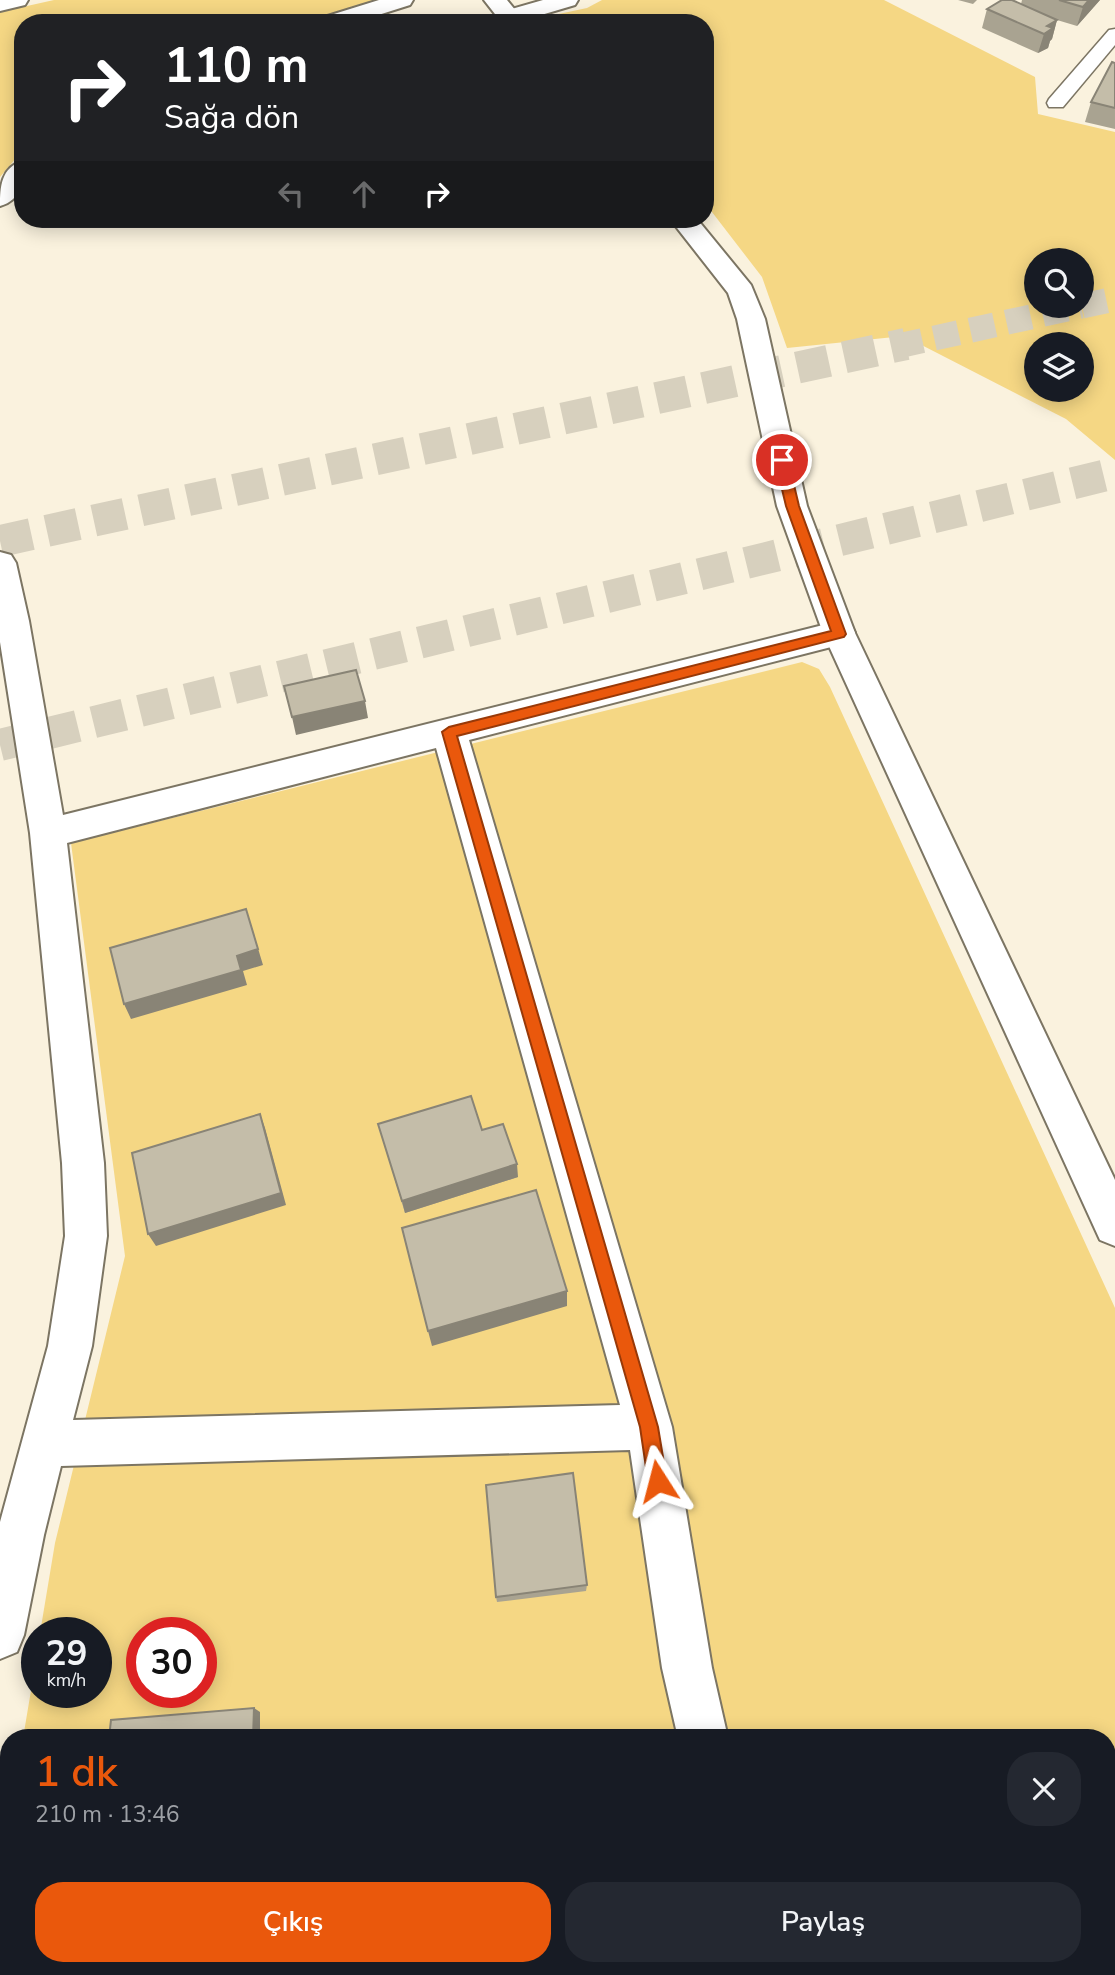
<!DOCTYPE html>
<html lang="tr">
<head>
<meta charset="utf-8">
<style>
  body { margin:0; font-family:"Nunito Sans",sans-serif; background:#242831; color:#f1f3f6; height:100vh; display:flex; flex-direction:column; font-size:26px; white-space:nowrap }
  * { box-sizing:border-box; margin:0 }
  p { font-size:23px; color:#9ea1a6 }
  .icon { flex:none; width:38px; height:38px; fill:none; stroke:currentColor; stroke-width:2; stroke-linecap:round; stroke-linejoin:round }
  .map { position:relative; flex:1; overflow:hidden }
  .sheet { position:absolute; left:0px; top:1729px; width:1116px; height:247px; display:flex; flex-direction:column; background:#171b24; border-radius:28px 28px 0 0; box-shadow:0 4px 18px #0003 }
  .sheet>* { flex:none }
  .banner { position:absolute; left:14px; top:14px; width:700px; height:214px; border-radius:28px; box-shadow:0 4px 18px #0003; background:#202124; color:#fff; overflow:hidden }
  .controls { position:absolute; left:1024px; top:248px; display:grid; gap:14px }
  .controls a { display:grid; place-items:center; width:70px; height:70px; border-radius:50%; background:#171b24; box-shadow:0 4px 18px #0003; font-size:35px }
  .speed { position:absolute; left:21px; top:1617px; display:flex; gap:14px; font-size:35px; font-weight:700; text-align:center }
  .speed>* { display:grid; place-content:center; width:91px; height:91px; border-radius:50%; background:#171b24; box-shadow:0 4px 18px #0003; line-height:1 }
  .speed small { font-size:18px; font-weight:400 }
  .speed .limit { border:10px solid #d22; background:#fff; color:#111 }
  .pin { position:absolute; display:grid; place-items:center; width:60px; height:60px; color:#fff; margin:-30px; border:4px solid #fff; border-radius:50%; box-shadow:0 2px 7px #0007 }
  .me { position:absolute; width:77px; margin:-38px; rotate:351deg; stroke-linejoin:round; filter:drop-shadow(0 0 5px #0008) }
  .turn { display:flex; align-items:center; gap:24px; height:147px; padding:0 35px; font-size:32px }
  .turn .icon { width:91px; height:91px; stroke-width:2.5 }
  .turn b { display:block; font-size:49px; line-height:60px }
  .lanes { display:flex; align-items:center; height:66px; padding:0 35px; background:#0003; justify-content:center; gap:35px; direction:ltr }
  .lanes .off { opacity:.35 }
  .round { display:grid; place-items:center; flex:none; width:74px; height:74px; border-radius:28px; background:#242831 }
  .head { display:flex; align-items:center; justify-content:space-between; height:119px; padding:0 35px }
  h1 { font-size:42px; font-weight:600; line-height:52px; color:#ea580c }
  .action { display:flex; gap:14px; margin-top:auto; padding:14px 35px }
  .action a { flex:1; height:80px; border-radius:28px; background:#ea580c; color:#fff; font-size:28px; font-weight:600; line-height:80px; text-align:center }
  .action a+a { background:#242831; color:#f1f3f6 }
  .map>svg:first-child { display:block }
  .green { fill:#f5d784; fill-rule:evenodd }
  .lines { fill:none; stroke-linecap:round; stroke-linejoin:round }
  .motorway-tunnel-far1 { stroke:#d7d0be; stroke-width:25; stroke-dasharray:25 12; stroke-linecap:butt }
  .motorway-tunnel { stroke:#d7d0be; stroke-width:32; stroke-dasharray:32 16; stroke-linecap:butt }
  .service-casing { stroke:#7c7563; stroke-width:3 }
  .minor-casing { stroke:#7c7563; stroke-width:4 }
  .tertiary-casing { stroke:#7c7563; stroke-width:4 }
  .service { fill:#fff; fill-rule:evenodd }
  .minor { fill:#fff; fill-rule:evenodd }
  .tertiary { fill:#fff; fill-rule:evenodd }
  .wall { fill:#a9a391 }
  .shaded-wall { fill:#898476 }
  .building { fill:#c4bda9; stroke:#898476; stroke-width:2 }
  .route { fill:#ea580c; stroke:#983908; stroke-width:2 }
</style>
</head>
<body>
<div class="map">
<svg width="1115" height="1975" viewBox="0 0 1115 1975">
  <rect width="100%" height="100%" fill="#faf2de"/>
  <path class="green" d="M54,0H381L305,23H23V150L0,177V12Z
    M602,0H884L1035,77L1038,114L1115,132V460L1066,419L904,336L787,348L762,277L705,203V23H538L535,19L587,8ZM1036,261H1082V306H1036ZM1036,345H1082V390H1036Z
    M802,662L819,669L830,687L1115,1308V1975H0V1875L9,1823V1967H1108V1738H23L37,1655V1692H96V1633H40L55,1543L125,1256L71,843ZM142,1633H201V1692H142Z"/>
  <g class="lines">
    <path class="motorway-tunnel-far1" d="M1082,306L1115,299
      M898,346L1081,306"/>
    <path class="motorway-tunnel" d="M0,541L906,344
      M0,745L1115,473"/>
    <defs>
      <path id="service" d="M1115,29V45L1063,107H1049L1047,103L1049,99L1109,30Z"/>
      <path id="minor" d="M0,0H28L25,5L0,11Z
        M379,0H413L410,5L353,23H318L321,18Z
        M543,0H578L575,5L514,23L501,22L498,17L501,12Z
        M23,161C23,181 22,200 0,206C0,187 1,167 23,161Z
        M0,552L11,555L16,563L29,621L63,815L839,621L851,625L855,633L851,641L839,645L469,740L672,1427L712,1668L728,1738H678L662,1668L630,1450L61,1466L44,1535L24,1635L17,1652L0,1659V1522L48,1346L65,1236L62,1163L30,833L0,642ZM436,748L620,1405L73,1420L92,1346L107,1236L104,1163L67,843Z
        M726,1967H780L782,1975H728Z"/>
      <path id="tertiary" d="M484,0H507L526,23H502Z
        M670,219H697L751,285L765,319L807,506L855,633L1115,1180V1246L1100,1240L823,633L777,506L737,319L728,293Z"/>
    </defs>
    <use href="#service" class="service-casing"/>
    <use href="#minor" class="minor-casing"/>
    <use href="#tertiary" class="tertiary-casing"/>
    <use href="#service" class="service"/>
    <use href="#minor" class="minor"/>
    <use href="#tertiary" class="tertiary"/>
  </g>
  <path class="wall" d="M958,0H977L973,4Z
    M1022,0H1100L1077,26L1057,20L1052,39L1050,41L1048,48L1038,53L982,28L987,9L1021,4Z
    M1115,63V129L1085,122L1091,102Z
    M378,1124L482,1130L518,1177L405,1213Z
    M587,1585L586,1591L497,1602L496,1597Z"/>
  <path class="shaded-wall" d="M1089,0H1100L1077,26L1083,7Z
    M1057,20L1052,39L1050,41L1048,48L1038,53L1044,34L1047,26Z
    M365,701L368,718L296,735L292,717Z
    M246,909L263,965L243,971L247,985L131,1019L124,1004L237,956Z
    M260,1114L265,1128L286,1205L156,1246L148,1234Z
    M517,1164L518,1177L405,1213L402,1201Z
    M567,1291V1306L432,1346L428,1331Z
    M254,1708L260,1712V1738H253Z"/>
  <path class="building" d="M1002,0H1012L1057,20L1047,26L1053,28L1044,34L987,9Z
    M1059,0H1089L1083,7Z
    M1112,62L1115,63V108L1091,102Z
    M356,670L365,701L292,717L284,686Z
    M246,909L258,949L237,956L241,970L124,1004L110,948Z
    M471,1096L482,1130L503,1124L517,1164L402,1201L378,1124Z
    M260,1114L281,1193L148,1234L132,1153Z
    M536,1190L567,1291L428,1331L402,1228Z
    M573,1473L587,1585L496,1597L486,1485Z
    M254,1708L253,1738H109L111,1720Z"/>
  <path class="route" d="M782,455L788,460L799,506L846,634L844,637L457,736L658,1427L667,1481L664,1487L658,1490L651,1487L648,1481L640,1427L442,732L449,727L831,631L786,506L775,460Z"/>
</svg>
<div class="controls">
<a><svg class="icon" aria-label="search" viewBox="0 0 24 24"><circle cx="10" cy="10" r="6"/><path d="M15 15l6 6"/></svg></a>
<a><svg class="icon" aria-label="layers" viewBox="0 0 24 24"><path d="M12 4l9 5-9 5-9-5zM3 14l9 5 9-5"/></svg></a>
</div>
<div class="speed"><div>29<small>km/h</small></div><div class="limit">30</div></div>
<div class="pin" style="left:782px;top:460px;background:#d93025"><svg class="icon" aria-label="arrive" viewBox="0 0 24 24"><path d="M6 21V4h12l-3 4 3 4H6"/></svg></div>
<svg class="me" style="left:658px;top:1481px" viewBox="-20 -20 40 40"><path d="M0-17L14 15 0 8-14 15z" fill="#ea580c" stroke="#fff" stroke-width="4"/></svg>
<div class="banner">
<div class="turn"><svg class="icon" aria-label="right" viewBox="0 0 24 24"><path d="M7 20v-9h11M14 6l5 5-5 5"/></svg><div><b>110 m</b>Sağa dön</div></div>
<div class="lanes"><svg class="icon off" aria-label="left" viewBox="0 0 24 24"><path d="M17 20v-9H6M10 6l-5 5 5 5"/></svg><svg class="icon off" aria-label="ahead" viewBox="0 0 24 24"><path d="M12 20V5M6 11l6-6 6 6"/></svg><svg class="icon" aria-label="right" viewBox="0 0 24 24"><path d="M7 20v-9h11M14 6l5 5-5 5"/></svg></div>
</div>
<section class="sheet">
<div class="head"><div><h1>1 dk</h1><p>210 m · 13:46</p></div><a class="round"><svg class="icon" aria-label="close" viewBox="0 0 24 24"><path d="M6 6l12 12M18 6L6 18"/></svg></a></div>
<div class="action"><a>Çıkış</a><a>Paylaş</a></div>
</section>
</div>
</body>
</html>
